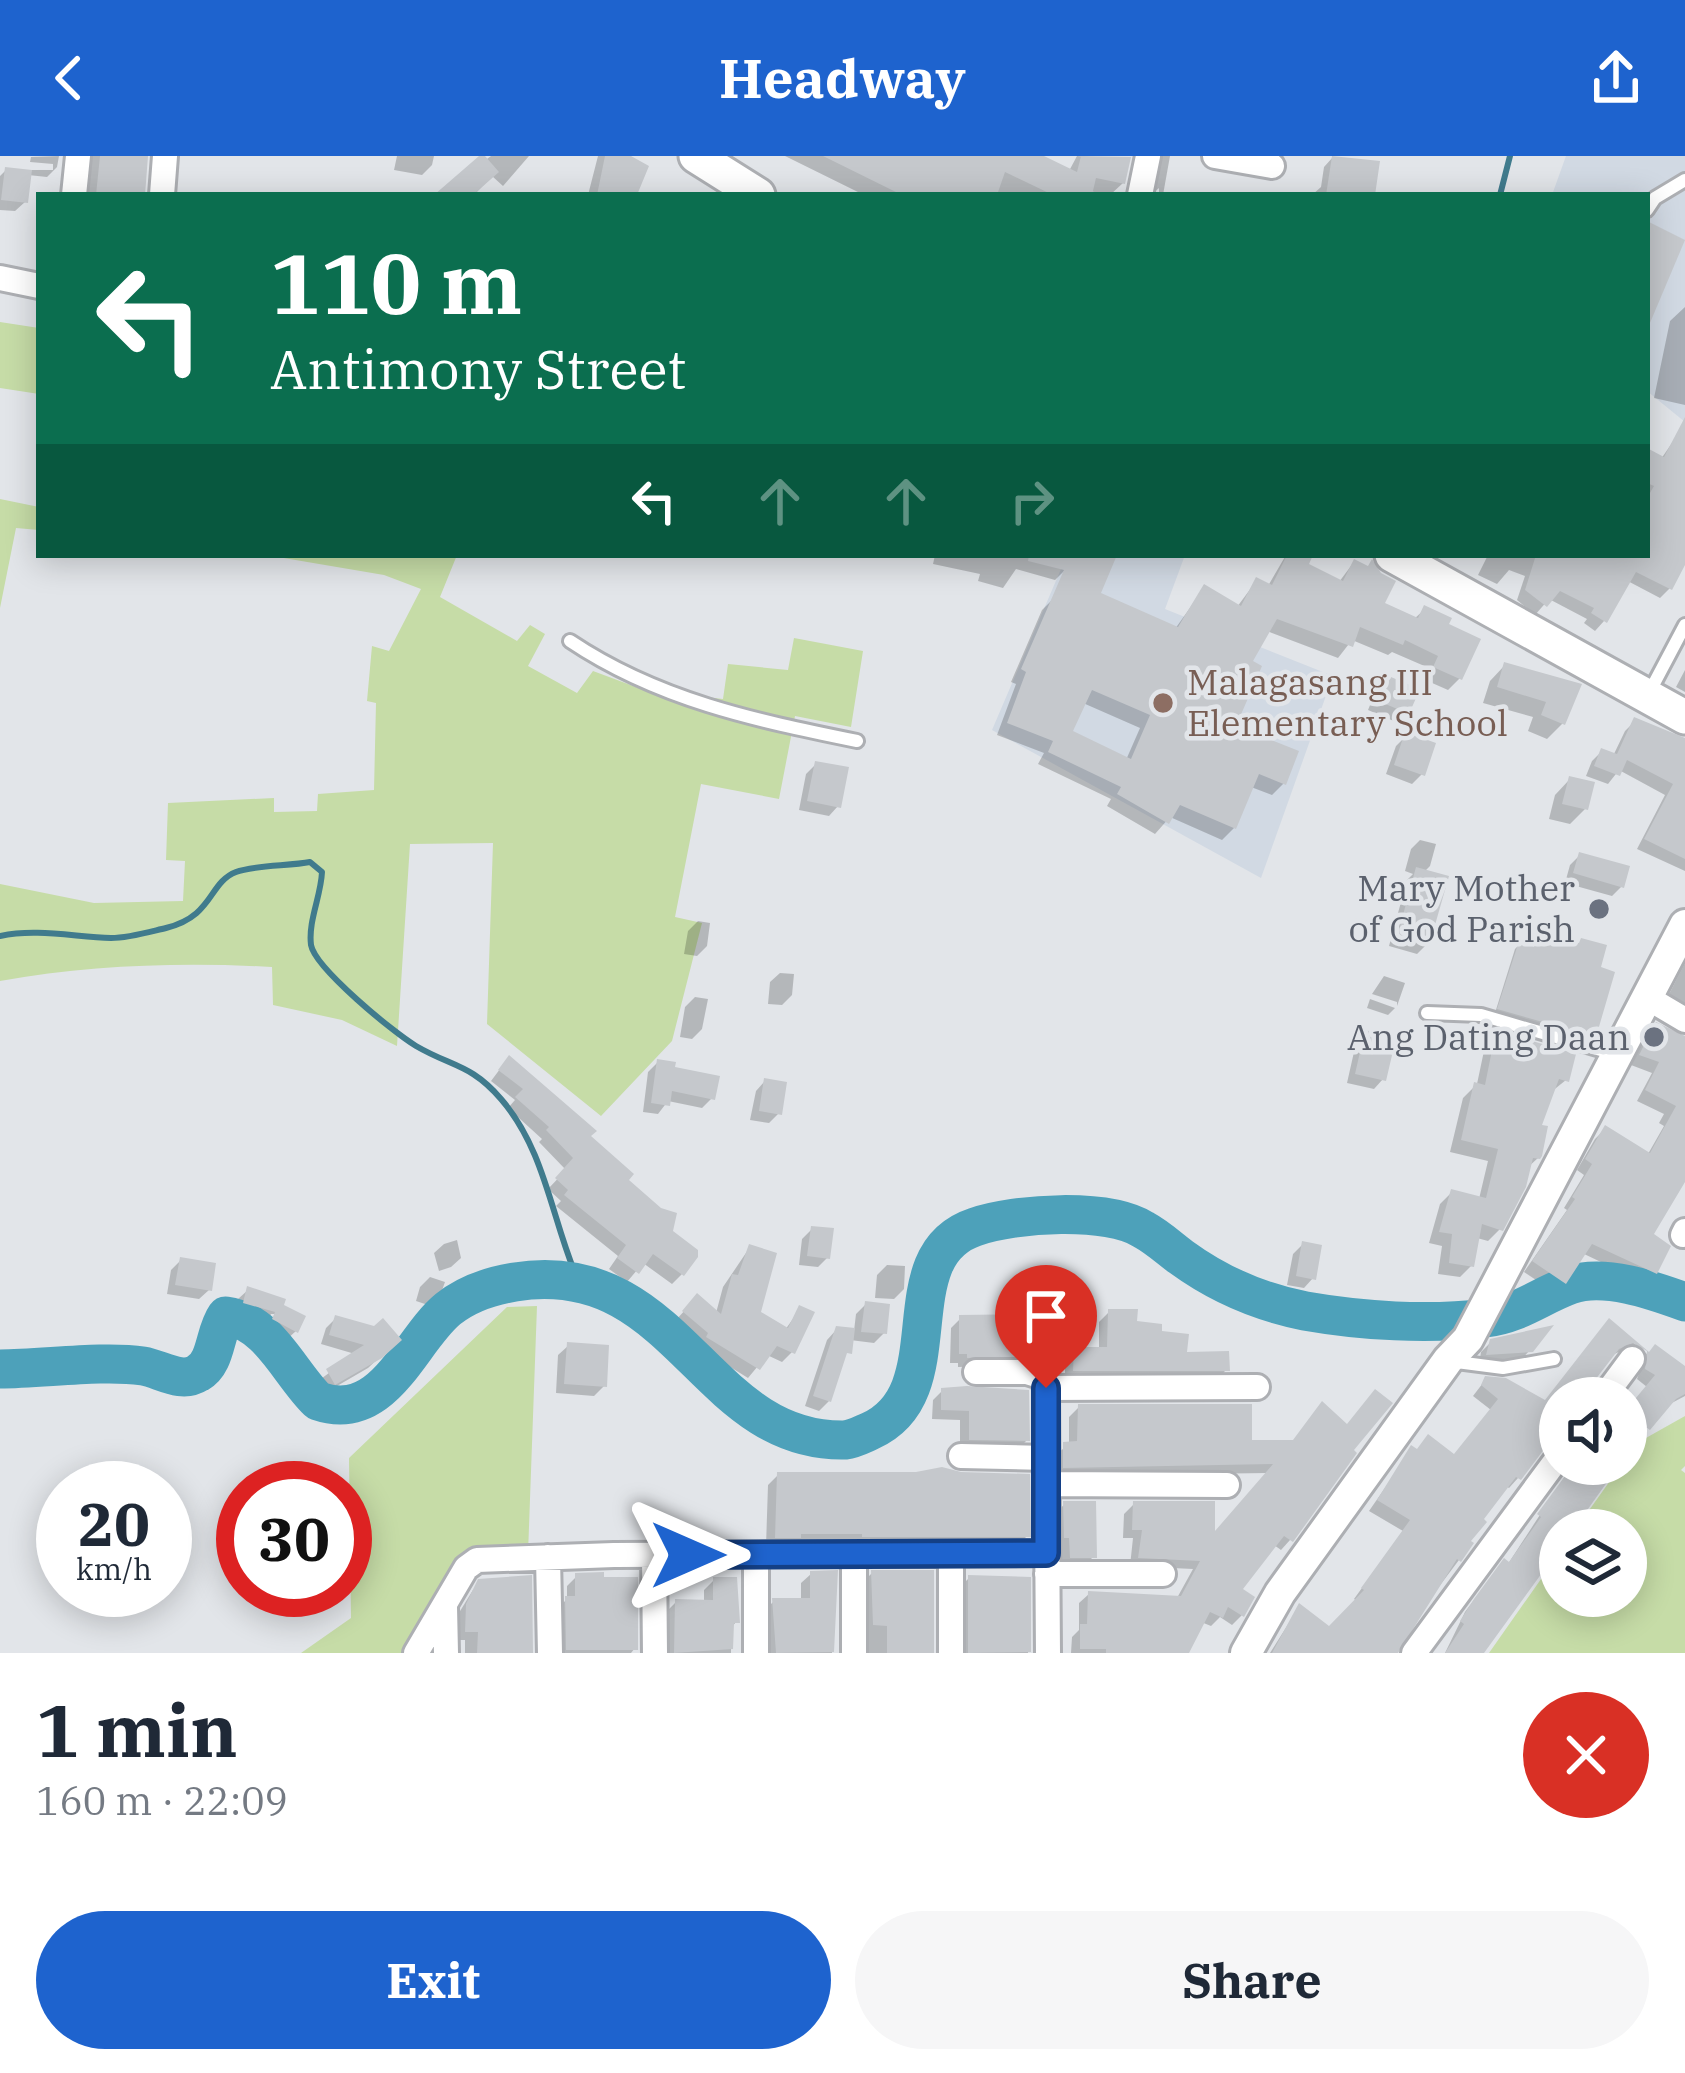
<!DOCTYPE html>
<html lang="en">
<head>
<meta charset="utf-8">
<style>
  body { margin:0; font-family:"IBM Plex Serif",serif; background:#f6f6f7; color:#1f2937; height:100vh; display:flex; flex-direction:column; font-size:45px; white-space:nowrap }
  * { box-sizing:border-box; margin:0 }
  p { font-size:39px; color:#747a83 }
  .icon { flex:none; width:66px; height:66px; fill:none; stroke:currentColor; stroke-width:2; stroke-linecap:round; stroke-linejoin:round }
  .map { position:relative; height:1497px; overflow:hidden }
  .panel { display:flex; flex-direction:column; background:#fff; flex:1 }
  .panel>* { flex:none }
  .top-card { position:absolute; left:36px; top:36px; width:1614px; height:366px; border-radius:0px; box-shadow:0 6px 30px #0003; background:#0b6e4f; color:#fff; overflow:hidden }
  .fabs { position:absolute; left:1539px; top:1221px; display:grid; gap:24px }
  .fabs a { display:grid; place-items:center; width:108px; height:108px; border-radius:50%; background:#fff; box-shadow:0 6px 30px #0003; font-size:60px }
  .speed { position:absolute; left:36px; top:1305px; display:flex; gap:24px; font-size:60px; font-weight:700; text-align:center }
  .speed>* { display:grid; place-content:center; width:156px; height:156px; border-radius:50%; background:#fff; box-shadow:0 6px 30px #0003; line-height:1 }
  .speed small { font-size:30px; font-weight:400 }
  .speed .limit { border:18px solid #d22; background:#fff; color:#111 }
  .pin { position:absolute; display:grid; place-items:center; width:102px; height:102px; color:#fff; margin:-123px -51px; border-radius:50% 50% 50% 0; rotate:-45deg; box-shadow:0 0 12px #0007 }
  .pin .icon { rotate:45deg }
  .me { position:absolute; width:132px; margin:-66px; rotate:90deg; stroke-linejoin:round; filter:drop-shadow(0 0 9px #0008) }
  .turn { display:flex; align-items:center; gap:42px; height:252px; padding:0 36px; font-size:54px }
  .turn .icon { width:156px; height:156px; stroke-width:2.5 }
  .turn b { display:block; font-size:84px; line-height:102px }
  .lanes { display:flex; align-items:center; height:114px; padding:0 36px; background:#0003; justify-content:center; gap:60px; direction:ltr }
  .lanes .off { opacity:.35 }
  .round { display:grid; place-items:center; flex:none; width:126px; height:126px; border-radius:63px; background:#f6f6f7 }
  .headline { display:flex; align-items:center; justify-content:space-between; height:204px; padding:0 36px }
  h1 { font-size:72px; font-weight:700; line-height:90px }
  .action { display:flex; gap:24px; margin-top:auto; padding:24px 36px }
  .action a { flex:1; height:138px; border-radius:72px; background:#1e63ce; color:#fff; font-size:48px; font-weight:700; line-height:138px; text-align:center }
  .action a+a { background:#f6f6f7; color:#1f2937 }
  header { display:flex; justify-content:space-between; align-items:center; height:156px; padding:0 36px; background:#1e63ce; color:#fff; font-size:54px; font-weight:700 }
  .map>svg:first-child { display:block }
  .built { fill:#d1d9e3 }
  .green { fill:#c6dca7 }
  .shadow { fill:#0003; fill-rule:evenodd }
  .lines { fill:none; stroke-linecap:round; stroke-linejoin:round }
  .stream { stroke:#407b8d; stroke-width:6 }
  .river { stroke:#4da1ba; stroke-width:39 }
  .building { fill:#c5c8cc; fill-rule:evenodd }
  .service-casing { stroke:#adafb3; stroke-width:18 }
  .minor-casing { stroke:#adafb3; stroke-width:30 }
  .tertiary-casing { stroke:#adafb3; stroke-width:36 }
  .secondary-casing { stroke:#adafb3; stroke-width:39 }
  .service { stroke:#fff; stroke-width:12 }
  .minor { stroke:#fff; stroke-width:24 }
  .tertiary { stroke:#fff; stroke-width:30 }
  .secondary { stroke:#fff; stroke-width:33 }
  .route-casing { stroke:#144086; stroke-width:30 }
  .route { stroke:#1e63ce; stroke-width:21 }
  .education-dot { fill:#8d6e63; stroke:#e2e5e9; stroke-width:4.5 }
  .worship-dot { fill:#6b7280; stroke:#e2e5e9; stroke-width:4.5 }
  .labels { text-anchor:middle; stroke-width:9; stroke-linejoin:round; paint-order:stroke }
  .education-label { font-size:36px; fill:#785e54; stroke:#e2e5e9; text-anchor:start }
  .worship-label { font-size:36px; fill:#5b616d; stroke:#e2e5e9; text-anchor:end }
</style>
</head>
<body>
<header><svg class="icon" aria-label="back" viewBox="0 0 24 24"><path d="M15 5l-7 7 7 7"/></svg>Headway<svg class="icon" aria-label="share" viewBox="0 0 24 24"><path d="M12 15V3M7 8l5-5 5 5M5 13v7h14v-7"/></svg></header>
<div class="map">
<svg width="1685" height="1497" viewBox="0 0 1685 1497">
  <rect width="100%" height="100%" fill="#e2e5e9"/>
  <path class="built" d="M1566,0H1685V266L1647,235V39H1552Z
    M1067,399H1185L1165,453L1333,520L1261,722L992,574Z"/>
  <path class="green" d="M0,166L39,172V238L0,232Z
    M0,343L39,351V374L16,372L0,452Z
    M266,399H457L440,441L517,485L530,469L545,478L528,510L577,537L593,515L644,534L723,543L728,508L788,514L794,482L863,495L851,571L795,560L779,643L701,628L675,761L702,767L672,885L601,960L487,868L493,687L410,688L397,890L342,864L273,849L272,811C181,806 90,809 0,825V728L94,747L183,745L185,705L166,704L168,647L274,642V656L317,655L318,638L374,634L376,547L367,545L372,490L389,495L421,433L384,419Z
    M537,1150L528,1398L477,1402L413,1497H301L351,1462L349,1302L507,1151Z
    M1685,1260V1310L1681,1314L1685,1317V1497H1489L1560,1396V1440H1626V1374H1575L1622,1308H1626L1637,1287Z"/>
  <path class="shadow" d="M59,0L57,11L47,21L28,19L25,46L15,55L0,54V20L6,14H53V8L30,6L31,1Z
    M92,0H146L142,39H88Z
    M397,0H434L432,9L422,19L394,14Z
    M491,0H529L503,30L492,20L474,39H439Z
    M598,0H625L634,39H588Z
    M785,0H1039L1069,15L1077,0L1127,4L1123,27L1110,39L1089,35V39H864Z
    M1150,0H1170L1163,39H1159V32L1151,39Z
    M1333,1L1369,39H1312L1321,31L1324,11Z
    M1685,151V249L1654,242L1670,165Z
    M1683,271L1685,402L1670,432L1660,442L1622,422L1604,465L1595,475L1584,467L1587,463L1549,443L1535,459L1517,444L1525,420L1509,414L1497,428L1478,419L1488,399H1647V294L1661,303Z
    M935,399H1071L1065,414L1055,424L1016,413L1003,432L978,425L980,418L933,408Z
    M1286,399H1306L1305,410L1339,426L1354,406L1381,449L1414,463L1425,453L1460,522L1448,534L1423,523L1429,512L1392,496L1388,499L1352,484L1338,502L1267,475L1249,507L1232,572L1284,627L1272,639L1251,631L1234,672L1222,684L1170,661L1155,678L1107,650L1111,643L1038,608L1044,597L997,579L1016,528L1011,526L1042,454L1054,442L1175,473L1204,432L1237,451L1257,424L1268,430ZM1083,547L1140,572L1126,604L1069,576Z
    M1505,509L1556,525L1563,567L1547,583L1528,575L1533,561L1483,547L1490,525Z
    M1685,514V536L1676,531Z
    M1387,522L1406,556L1396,566L1368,554L1377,532Z
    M1635,565L1685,584V715L1637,693L1665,639L1619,614L1608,628L1586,620L1592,605L1602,595L1613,600L1625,575Z
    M1406,580L1422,618L1412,628L1386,618L1396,590Z
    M816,608L838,650L829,660L799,654L806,618Z
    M1570,623L1585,653L1570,668L1549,663L1555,639Z
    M1420,684L1436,688L1430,710L1424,716L1427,788L1417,798L1389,790L1407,724L1413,718L1405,715L1411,693Z
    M1580,699L1622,730L1612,740L1565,727L1570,709Z
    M698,765L710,767L707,790L697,800L684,798L688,775Z
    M1540,779L1598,813L1593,880L1589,884L1495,857L1515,793L1519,789L1533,793Z
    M1685,807V862L1664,848Z
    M780,817L794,818L792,839L782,849L768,848L770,826Z
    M1384,820L1405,827L1397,850V846L1372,838Z
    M695,841L708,843L702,873L692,883L680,881L685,851Z
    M1370,843L1395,852L1388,859L1367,852Z
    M1657,870L1685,883V1007L1650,1079L1655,1117L1645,1127L1582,1097L1554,1136L1524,1116L1567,1054L1564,1052L1584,1019L1577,1014L1595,983L1605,973L1648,998L1664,970L1659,967L1664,958L1637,945L1652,917L1631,909L1647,880Z
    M1366,878L1383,923L1374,933L1347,927L1356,887Z
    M1497,878L1566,924L1551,936L1538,971V1002L1527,1012L1500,1073L1488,1085L1477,1082L1472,1109L1460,1121L1438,1118L1442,1090L1429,1087L1440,1048L1452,1036L1479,1043L1488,1005L1450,996L1463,942L1477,928L1485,890Z
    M658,906L671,913L712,942L702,952L668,945L658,958L643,956L648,916Z
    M500,913L587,981L669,1076L682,1118L672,1128L643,1107L627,1126L609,1113L618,1100L556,1050L561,1045L548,1033L566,1014L539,986L542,983L508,952L515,944L491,925Z
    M765,925L779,957L769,967L750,964L756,935Z
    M812,1073L827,1102L818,1111L799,1109L802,1083Z
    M457,1084L461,1102L451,1111L439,1115L434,1097L444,1088Z
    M1303,1088L1313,1122L1304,1132L1287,1129L1293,1098Z
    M750,1091L758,1157L785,1174L800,1153L792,1196L782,1206L767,1199L748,1222L698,1191L701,1188L674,1166L688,1151L716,1157L723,1131Z
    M181,1104L209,1134L199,1143L167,1138L171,1114Z
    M887,1109L905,1110L904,1133L894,1143L875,1142L877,1119Z
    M430,1121L445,1126L440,1140L431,1150L416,1145L420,1131Z
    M248,1134L280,1151L296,1175L286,1184L270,1176L277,1158H271L265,1174L267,1166L235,1157L238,1143Z
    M866,1148L884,1177L874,1187L850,1184L829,1245L819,1255L805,1250L827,1184L837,1173L854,1175L856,1158Z
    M1109,1156L1158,1177L1184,1200L1227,1213L1217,1223L1065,1224V1203L1075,1194H1099V1166Z
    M336,1162L398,1184L368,1212L325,1237L318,1225L355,1198L321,1188L326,1172Z
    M961,1162L1044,1199L1034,1209L958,1211V1207H950L951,1172Z
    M1609,1166L1648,1199L1685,1214V1240L1666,1250L1626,1294V1256L1647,1231L1637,1223L1640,1215L1633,1200L1621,1195L1610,1200L1575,1242H1560V1261L1518,1322L1509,1332L1506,1330L1480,1364L1459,1404L1389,1497H1270L1299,1451L1329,1474L1357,1445L1354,1443L1403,1375L1369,1355L1412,1293L1453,1301L1491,1254L1473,1240L1486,1223L1544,1247Z
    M1492,1185L1530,1194L1520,1205L1479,1208L1481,1196Z
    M568,1190L604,1230L594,1240L556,1237L558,1199Z
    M942,1235L1027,1284L1017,1294L960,1292V1264L932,1263L933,1244Z
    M1079,1251L1250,1288L1350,1295L1290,1384L1281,1394L1274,1389L1238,1434L1242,1459L1232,1469L1220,1461L1211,1470L1201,1466L1186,1497H1071L1072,1481L1079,1474V1447L1089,1438L1177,1442L1193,1413L1130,1410L1133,1382H1123L1124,1358L1134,1348L1212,1381L1268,1317L1054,1320V1299L1069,1289V1261Z
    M1573,1308H1616L1569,1374H1560V1387L1482,1497H1445L1465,1456L1495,1416L1508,1408Z
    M778,1319L1028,1379L1018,1389L766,1390L768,1329Z
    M1065,1348L1094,1400L1084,1410H1061V1390H1055V1357Z
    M834,1417L832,1497H765L764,1455L774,1445H801V1427L811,1418Z
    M872,1417L932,1497H864L862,1427Z
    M577,1420L635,1492L631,1497H556L557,1453L567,1443V1430Z
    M969,1422L1028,1424V1497H959V1432Z
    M714,1424L736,1466L731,1472V1497H666V1456L676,1446L704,1447V1434Z
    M473,1434L531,1497H465V1484H457V1460Z"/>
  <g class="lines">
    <path class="stream" d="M1500,39L1510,0
      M0,780C36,772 75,781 111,782C129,782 149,776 166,772C214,760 208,727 236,716C253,709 290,710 310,706L322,716C321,740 308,765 311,789C315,812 394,877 416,890C452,911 471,908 501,943C547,996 552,1068 580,1129"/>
    <path class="river" d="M0,1213C43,1213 102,1204 143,1210C161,1213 181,1228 198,1217C217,1206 214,1177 226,1160C270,1166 289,1217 318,1245C385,1268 409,1185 448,1153C468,1137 490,1130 515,1126C679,1100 702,1287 845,1284C854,1283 861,1279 870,1275C957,1236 887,1100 975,1071C1015,1057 1108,1051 1144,1074C1157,1081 1169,1092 1181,1101C1218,1128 1259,1146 1305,1155C1362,1165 1428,1169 1486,1162C1519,1158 1540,1140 1570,1129C1604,1117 1652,1134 1685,1146"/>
  </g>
  <path class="building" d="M100,0H148L145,39H96Z
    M479,0H485L499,16L473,39H434Z
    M605,0H631L649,10L637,39H597Z
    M823,0H1044L1077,16L1081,0L1131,1L1125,28L1096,22L1092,39H1053L1005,16L997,39H902Z
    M1332,0L1380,5L1375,39H1326Z
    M5,11L32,14L28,47L1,44Z
    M1647,65L1685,84L1647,174Z
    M1685,261V409L1672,434L1636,416L1607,467L1591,457L1594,452L1560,435L1547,451L1525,434L1536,399H1647V342L1654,330L1647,327V292L1664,301Z
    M1029,399H1117L1101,437L1178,471L1204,428L1241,450L1256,421L1272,429L1287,399H1313L1309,408L1343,425L1354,403L1368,410L1372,403L1381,417L1396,425L1385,447L1418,462L1424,449L1452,462L1449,468L1481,483L1462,524L1433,511L1438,500L1405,484L1403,489L1360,471L1353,491L1277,463L1253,505L1262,510L1236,570L1299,595L1286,629L1259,618L1236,673L1180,649L1169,668L1117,638L1121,631L1048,596L1053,585L1007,567L1026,516L1021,513L1064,414L1028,405ZM1092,534L1150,559L1131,603L1073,575Z
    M1504,506L1582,528L1565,569L1541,559L1546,546L1497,531Z
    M1386,519L1420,533L1409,558L1376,544Z
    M1634,561L1685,582V703L1644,683L1673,628L1627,604L1620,620L1594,610L1601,592L1617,598Z
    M1405,576L1436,587L1425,620L1394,609Z
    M815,605L849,611L841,652L807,645Z
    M1569,620L1595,626L1588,654L1562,648Z
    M1579,696L1630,710L1624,732L1573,717Z
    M1416,711L1449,720L1429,790L1397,781Z
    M1539,776L1579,787L1581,782L1607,789L1601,811L1615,816L1596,881L1497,853L1519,785L1535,791Z
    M1656,866L1685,880V1026L1654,1078L1671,1090L1657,1118L1592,1088L1566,1128L1532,1105L1575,1043L1572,1041L1592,1008L1585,1003L1605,969L1650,997L1676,950L1645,934L1659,906L1639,899Z
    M1365,874L1396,882L1386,925L1355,918Z
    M1496,874L1576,898L1569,926L1559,923L1542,969L1548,970L1542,1000L1540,1003L1533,1002L1526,1031L1503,1075L1482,1068L1474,1111L1449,1107L1452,1078L1439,1076L1451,1033L1486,1042L1498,993L1461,984L1474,926L1485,929Z
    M509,899L597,975L591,980L634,1018L629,1024L661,1052L677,1057L673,1075L698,1094V1101L684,1120L653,1098L639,1118L617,1102L626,1089L564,1039L568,1034L555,1022L573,1002L546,974L549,971L515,941L523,933L498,914Z
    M657,903L676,906L675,911L720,920L715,944L672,935L670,950L651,947Z
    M764,922L787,926L782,959L759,955Z
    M811,1070L834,1072L830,1103L807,1100Z
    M1302,1085L1322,1089L1316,1124L1296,1120Z
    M749,1088L777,1097L761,1156L788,1172L799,1149L815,1156L795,1198L777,1190L760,1214L706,1181L708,1177L682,1155L697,1137L721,1158L732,1118L738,1119Z
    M180,1101L216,1107L212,1135L175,1129Z
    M247,1130L286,1143L284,1149L306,1160L298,1177L272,1163L275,1156L243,1147Z
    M865,1145L890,1148L887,1178L861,1176Z
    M1108,1153H1138L1137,1165L1162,1168V1175L1189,1178L1187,1196L1229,1195L1230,1215H1073L1074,1191H1107Z
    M1047,1158V1200L967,1202V1198H959V1159Z
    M335,1159L374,1170L383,1162L402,1184L382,1202L335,1229L326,1213L364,1189L329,1179Z
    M1609,1162L1649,1196L1655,1188L1685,1210V1238L1676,1243L1650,1274L1646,1271L1626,1300V1254L1655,1219L1645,1213L1647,1195L1633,1187L1619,1193L1581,1242H1560V1283L1548,1288L1521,1324L1516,1321L1484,1363L1487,1366L1471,1385L1474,1387L1461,1406L1457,1403L1398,1497H1272L1299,1447L1329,1470L1364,1434L1361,1432L1410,1364L1377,1344L1411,1289L1417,1293L1428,1278L1454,1298L1498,1243L1481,1229L1485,1220L1506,1222L1545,1244Z
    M1554,1169L1533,1196L1486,1199L1490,1183Z
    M836,1170L855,1172L852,1198L847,1197L831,1246L813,1240Z
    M567,1186L609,1189L607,1231L564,1228Z
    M967,1230L1029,1234L1030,1285L969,1284V1255L941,1254V1232Z
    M1375,1233L1393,1247L1354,1294L1357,1297L1293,1386L1284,1380L1243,1433L1255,1441L1244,1461L1228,1451L1223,1462L1210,1456L1189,1497H1106V1493H1080V1468H1087L1088,1435L1181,1440L1200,1405L1138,1402L1142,1374H1132L1133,1345H1215V1375L1273,1308L1063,1312V1286L1077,1285L1078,1248H1252V1284H1293L1322,1245L1347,1268Z
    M1574,1308H1620L1573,1374H1560V1392L1484,1497H1445L1464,1468L1460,1465L1474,1443L1504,1402L1509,1406L1541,1361L1537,1358Z
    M942,1311L961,1316L1030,1318L1031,1381H862V1378H801V1382H775L777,1316H916Z
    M1063,1345H1096L1097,1402H1070L1069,1382H1064Z
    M838,1414L834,1496L776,1497L772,1442H810V1415Z
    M871,1414H934V1497H887V1470L873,1469Z
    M604,1416V1421H638V1494H566L565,1440H575V1417Z
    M532,1419L533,1497H477L478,1476H465L466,1448L478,1423Z
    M968,1419L1031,1421V1496L968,1497Z
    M713,1421H737L740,1467H734L733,1493L674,1497L675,1443L713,1444Z"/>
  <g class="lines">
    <defs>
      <path id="service" d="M1647,54L1655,42L1685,24
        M570,485C658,544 754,564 857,585
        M1649,537L1685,469
        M1427,857L1481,859L1618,899
        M1449,1205L1503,1212L1554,1203"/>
      <path id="minor" d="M1215,0L1272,10
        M74,39L78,0
        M162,39L165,0
        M1140,39L1148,0
        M0,122L39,130
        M1648,842L1685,864
        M1683,1079L1685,1075
        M976,1216H1027L1043,1221L1046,1232
        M1046,1232L1048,1497
        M1046,1232L1257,1231
        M1603,1242L1632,1203
        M961,1300L1046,1302
        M1046,1328L1227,1329
        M654,1398L655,1497
        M548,1401L550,1497
        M1047,1418H1163
        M445,1451L446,1497
        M416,1497L466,1412L477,1404L614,1399L1046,1397
        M756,1497V1399
        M854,1497V1400
        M951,1497V1400
        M1414,1497L1560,1299"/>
      <path id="tertiary" d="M1246,1497L1280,1437L1448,1204L1468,1183L1685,769"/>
      <path id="secondary" d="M696,0L758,39
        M1392,399L1685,561"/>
    </defs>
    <use href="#service" class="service-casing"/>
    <use href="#minor" class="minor-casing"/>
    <use href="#tertiary" class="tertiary-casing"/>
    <use href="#secondary" class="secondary-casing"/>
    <use href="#service" class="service"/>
    <use href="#minor" class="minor"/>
    <use href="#tertiary" class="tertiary"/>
    <use href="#secondary" class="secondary"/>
  </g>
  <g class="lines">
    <defs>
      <path id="route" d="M688,1399L1046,1397V1232"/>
    </defs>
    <use href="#route" class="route-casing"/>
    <use href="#route" class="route"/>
  </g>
  <circle class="education-dot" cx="1163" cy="547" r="12"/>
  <g class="worship-dot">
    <circle cx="1599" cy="753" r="12"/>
    <circle cx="1654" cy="881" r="12"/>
  </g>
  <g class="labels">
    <g class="education-label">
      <text x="1187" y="539">Malagasang III<tspan x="1187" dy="41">Elementary School</tspan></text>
    </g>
    <g class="worship-label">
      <text x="1575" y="745">Mary Mother<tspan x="1575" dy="41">of God Parish</tspan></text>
      <text x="1630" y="894">Ang Dating Daan</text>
    </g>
  </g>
</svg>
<div class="fabs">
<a><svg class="icon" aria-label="sound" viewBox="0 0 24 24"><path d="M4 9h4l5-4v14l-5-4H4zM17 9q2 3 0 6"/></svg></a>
<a><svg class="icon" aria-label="layers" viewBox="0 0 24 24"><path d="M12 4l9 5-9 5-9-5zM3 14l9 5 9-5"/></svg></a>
</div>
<div class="speed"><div>20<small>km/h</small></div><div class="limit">30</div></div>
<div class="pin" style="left:1046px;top:1232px;background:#d93025"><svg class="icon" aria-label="arrive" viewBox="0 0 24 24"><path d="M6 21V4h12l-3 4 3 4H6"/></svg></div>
<svg class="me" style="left:688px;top:1399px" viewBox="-20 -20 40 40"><path d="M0-17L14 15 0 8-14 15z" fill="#1e63ce" stroke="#fff" stroke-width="4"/></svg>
<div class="top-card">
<div class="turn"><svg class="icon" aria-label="left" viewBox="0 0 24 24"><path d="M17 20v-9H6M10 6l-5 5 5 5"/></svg><div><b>110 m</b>Antimony Street</div></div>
<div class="lanes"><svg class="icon" aria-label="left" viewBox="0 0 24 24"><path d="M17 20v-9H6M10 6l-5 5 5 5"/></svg><svg class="icon off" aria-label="ahead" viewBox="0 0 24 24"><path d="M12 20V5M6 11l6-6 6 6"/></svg><svg class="icon off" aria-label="ahead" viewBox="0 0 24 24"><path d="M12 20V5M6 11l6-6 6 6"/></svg><svg class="icon off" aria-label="right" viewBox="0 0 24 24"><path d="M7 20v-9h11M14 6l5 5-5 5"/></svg></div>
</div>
</div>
<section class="panel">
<div class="headline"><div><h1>1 min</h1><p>160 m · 22:09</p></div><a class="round" style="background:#d93025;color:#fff"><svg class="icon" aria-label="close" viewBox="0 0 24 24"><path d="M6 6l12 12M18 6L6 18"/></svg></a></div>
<div class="action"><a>Exit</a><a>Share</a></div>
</section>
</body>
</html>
